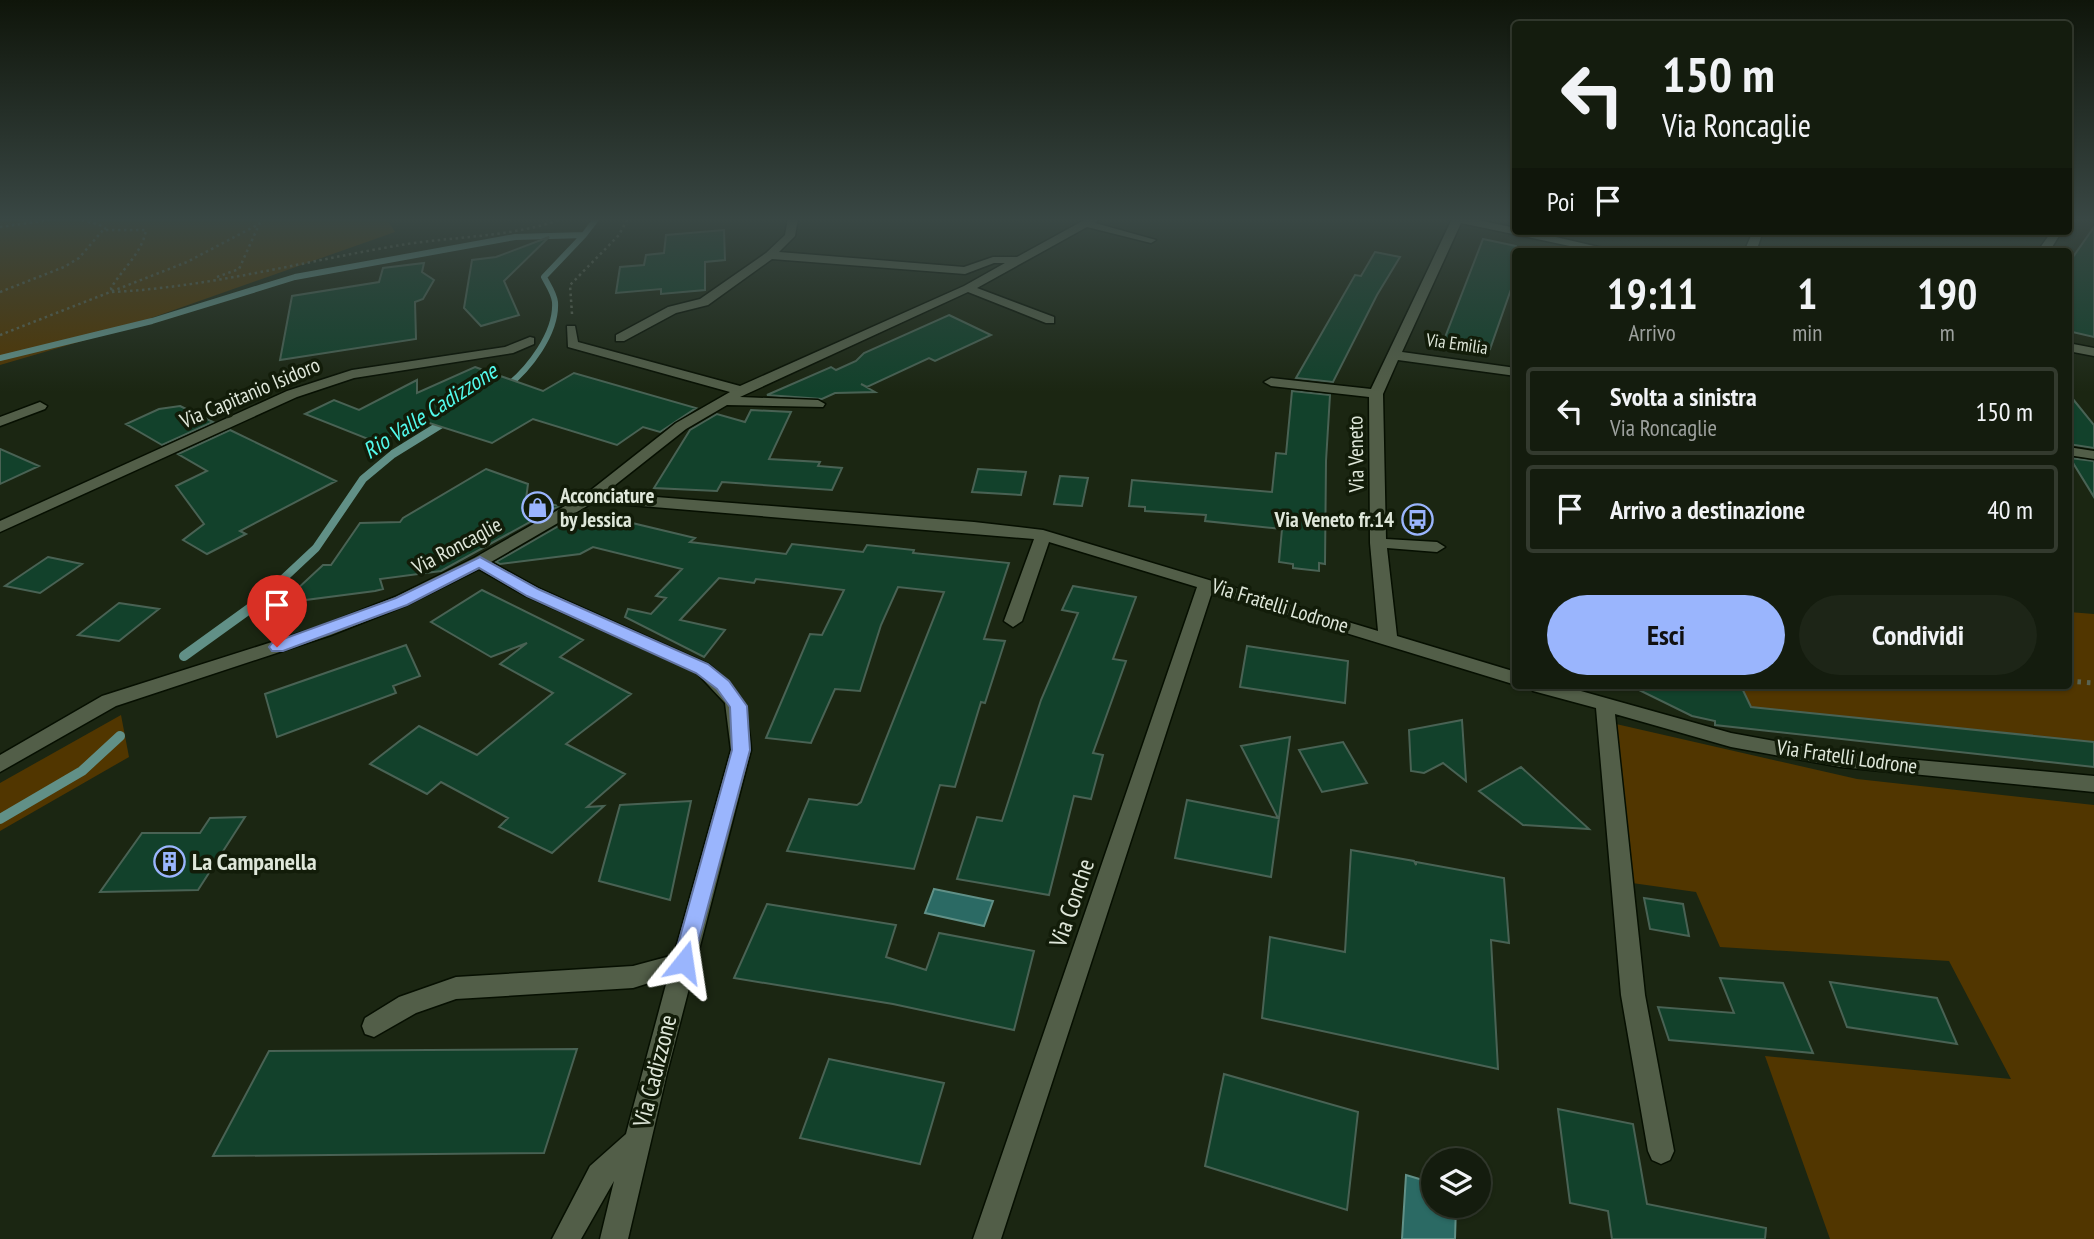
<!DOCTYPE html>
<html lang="it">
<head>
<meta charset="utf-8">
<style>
  body { margin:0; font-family:"PT Sans Narrow",sans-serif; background:#1d2517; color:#f1f3f6; height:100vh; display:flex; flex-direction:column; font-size:26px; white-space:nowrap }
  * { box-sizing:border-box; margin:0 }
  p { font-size:23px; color:#9da19e }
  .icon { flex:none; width:38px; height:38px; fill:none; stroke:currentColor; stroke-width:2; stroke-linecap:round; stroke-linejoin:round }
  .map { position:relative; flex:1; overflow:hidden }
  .sheet { position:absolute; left:1512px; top:248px; width:560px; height:441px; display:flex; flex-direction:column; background:#141c0e; border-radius:7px; box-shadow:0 2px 5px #0004,0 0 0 2px #333a2e }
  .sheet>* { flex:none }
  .hud { position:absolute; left:1512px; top:21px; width:560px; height:214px; border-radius:7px; box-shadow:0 2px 5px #0004,0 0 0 2px #333a2e; background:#141c0e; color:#f1f3f6; overflow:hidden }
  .buttons { position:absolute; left:1421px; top:1148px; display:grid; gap:14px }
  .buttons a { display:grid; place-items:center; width:70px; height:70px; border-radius:50%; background:#141c0e; box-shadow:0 2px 5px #0004,0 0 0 2px #333a2e; font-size:35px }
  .pin { position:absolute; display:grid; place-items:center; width:60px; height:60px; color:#fff; margin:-72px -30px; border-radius:50% 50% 50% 0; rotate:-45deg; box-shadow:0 0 7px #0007 }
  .pin .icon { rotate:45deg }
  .me { position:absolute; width:77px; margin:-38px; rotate:15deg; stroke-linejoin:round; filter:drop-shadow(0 0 5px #0008) }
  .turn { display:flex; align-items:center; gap:24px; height:147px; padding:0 35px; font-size:32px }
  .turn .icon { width:91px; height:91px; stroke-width:2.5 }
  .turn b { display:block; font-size:49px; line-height:60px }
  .then { display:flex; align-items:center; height:66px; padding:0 35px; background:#0003; gap:14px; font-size:26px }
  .eta { display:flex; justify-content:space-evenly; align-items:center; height:119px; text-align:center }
  .eta b { font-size:42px; font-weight:600; line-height:49px }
  .action { display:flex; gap:14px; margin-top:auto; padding:14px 35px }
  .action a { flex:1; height:80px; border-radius:42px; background:#9ab5fd; color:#111; font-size:28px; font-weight:600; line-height:80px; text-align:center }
  .action a+a { background:#1d2517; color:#f1f3f6 }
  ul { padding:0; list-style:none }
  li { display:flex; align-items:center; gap:21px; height:88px; margin:0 14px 10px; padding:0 21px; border:4px solid #333a2e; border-radius:7px }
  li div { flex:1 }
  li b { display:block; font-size:26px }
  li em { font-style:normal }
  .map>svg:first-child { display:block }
  .green { fill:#513600 }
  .water { fill:#2b6a64; stroke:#619087; stroke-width:2 }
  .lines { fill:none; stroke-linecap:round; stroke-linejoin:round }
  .stream-far2 { stroke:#619087; stroke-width:6 }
  .stream-far1 { stroke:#619087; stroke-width:8 }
  .stream { stroke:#619087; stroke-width:10 }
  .building { fill:#12412b; stroke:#496254; stroke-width:2 }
  .minor-casing { stroke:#060f01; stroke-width:3 }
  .path-far1 { stroke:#596351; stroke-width:2.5; stroke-dasharray:2.5 3.5; stroke-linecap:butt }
  .path { stroke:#596351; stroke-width:5; stroke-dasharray:3.5 6; stroke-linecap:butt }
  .minor { fill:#525e48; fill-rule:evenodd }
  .route { fill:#9ab5fd; stroke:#6476a4; stroke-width:2 }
  .labels { text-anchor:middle; stroke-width:7; stroke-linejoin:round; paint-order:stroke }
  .far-street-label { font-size:18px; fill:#dfe7da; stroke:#121c09 }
  .street-label { font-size:21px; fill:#dfe7da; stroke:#121c09 }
  .poi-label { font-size:21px; font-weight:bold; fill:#dfe7da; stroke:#121c09; text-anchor:start }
  .water-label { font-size:23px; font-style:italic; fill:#52faec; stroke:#121c09 }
  .near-poi-label { font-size:24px; font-weight:bold; fill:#dfe7da; stroke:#121c09; text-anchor:start }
  .near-street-label { font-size:24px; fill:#dfe7da; stroke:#121c09 }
</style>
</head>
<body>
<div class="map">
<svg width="2094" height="1239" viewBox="0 0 2094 1239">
  <rect width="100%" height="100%" fill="#1b2612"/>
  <path class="green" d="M0,218H386L395,232L106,334L0,365Z
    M2069,612L2094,614V767L1768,731L1692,716L1637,686H2068Z
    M121,715L129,757L0,831V783Z
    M1616,724L1857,779L2094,805V1239H1830L1765,1056L2011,1079L1949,961L1720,947L1696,892L1632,883Z"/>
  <path class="water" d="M934,889L993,901L984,926L925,913Z
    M1406,1175L1433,1183V1206H1456L1455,1239H1402Z"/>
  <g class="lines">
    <path class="stream-far2" d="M0,358L152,321L295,277L515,237L584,235L597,218
      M506,387C529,369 557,333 555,302C554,293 548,285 544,277L584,235"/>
    <path class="stream-far1" d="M254,606L316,548L363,479L393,454L448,420"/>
    <path class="stream" d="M184,656L256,604
      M0,819L82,771L120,736"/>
  </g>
  <path class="building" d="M2094,227V337L2068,331V264Z
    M724,230L725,260L705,262V290L661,294V289L616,293L620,267L644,265L646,255L664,253L666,235Z
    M549,237L504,281L519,315L481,326L464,308L472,260L496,257Z
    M1483,239L1516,246V275L1490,349L1444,340Z
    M1375,252L1400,257L1377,295L1333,382L1296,378L1355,275L1361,276Z
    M424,263L422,272L434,280L423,299L415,302L416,339L280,360L292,296L379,282L383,268Z
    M949,315L991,335L935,361L929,358L867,387L861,384L875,392L835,393L822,399L767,395L831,367L836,370L856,361L864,353Z
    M475,367L543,391L574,373L696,408L660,432L643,427L617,445L533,419L492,443L420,420L378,443L305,414L334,400L359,410L417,380V393Z
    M1292,391L1330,395L1326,461L1325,564L1319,563V571L1293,568V564L1279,562L1282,529L1205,521L1206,515L1145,511V507L1129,506L1132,480L1272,492L1276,453L1286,454Z
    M2068,393L2094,425V448L2068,444Z
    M180,406L213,422L162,445L126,424L159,409Z
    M751,410L791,412L769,459L820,462L818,466L842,468L832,490L722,482L717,491L654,488L690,430L717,414L745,422Z
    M230,430L336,481L240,531L246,534L207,554L183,540L204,524L176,486L207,471L178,454Z
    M0,449L39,466L0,484Z
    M2070,458L2094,461V497Z
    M486,469L528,484L526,499L559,506L441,571L380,579L383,589L375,591L282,603L323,565H331L360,523L400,522L403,518Z
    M978,469L1026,472L1021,495L972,492Z
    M1060,476L1088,478L1082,506L1054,504Z
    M583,512L613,519L630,527L632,523L695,538L690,542L786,554L792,544L863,552L867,545L914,550L913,553L1009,563L984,639L1005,641L985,703L981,702L955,787L940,785L914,869L787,851L809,799L857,805L861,802L944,592L898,587L881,625L860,691L835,689L811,743L766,738L810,634L822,635L844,590L756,579L754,583L719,578L680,620L725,630L704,657L625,617L628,609L651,614L666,598L656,596L682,569L593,547L580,554L500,564L496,562Z
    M48,557L82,564L40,593L5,586Z
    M1073,586L1136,597L1113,659L1126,661L1093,753L1103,755L1091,799L1074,796L1049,895L957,879L977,817L1002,821L1041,700L1078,613L1062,610Z
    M482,590L583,640L560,657L631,694L566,744L625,774L587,807L604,806L552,853L499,827L508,818L441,782L427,794L370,764L419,726L477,755L553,693L500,664L527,643L491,657L431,622Z
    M119,603L159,609L119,641L78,635Z
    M406,645L420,676L393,686L396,693L277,737L265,694Z
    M1247,646L1348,661L1345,703L1240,687Z
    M1631,686H1741L1751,707L2094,742V767L1715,725V721L1692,716Z
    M1462,720L1466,781L1443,763L1424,773L1411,771L1409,730Z
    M1290,737L1271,877L1175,858L1187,800L1278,818L1241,746Z
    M1343,742L1367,783L1322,792L1299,750Z
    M1521,767L1589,829L1523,825L1479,791Z
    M691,801L670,900L599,881L620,805Z
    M245,817L198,890L100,892L142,833H200L210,818Z
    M1351,850L1414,861L1416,865V862L1504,878L1509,943L1491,940L1498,1069L1262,1018L1270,937L1345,952Z
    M1644,898L1683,904L1689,936L1650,929Z
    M767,904L896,925L886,957L926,970L939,933L1034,951L1014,1030L893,1004L734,978Z
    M1720,978L1783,983L1813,1053L1669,1040L1658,1007L1734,1013Z
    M1830,982L1937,998L1957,1044L1847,1027Z
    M577,1049L544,1153L213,1156L269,1051Z
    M829,1059L944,1083L920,1164L800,1138Z
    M1224,1074L1358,1112L1347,1210L1205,1166Z
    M1558,1109L1633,1124L1647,1204L1766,1228L1765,1239H1612L1608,1211L1570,1203Z"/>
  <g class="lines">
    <defs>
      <path id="minor" d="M788,218H798L795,236L779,252L964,267L993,257H1017L1088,218H1101L1095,223L1156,240L1151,243L1087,227L977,288L1054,317V323H1046L968,292L740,397L818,400L825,404L823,407L727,405L686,429L605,493L974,522L1043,530L1378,631L1370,543L1369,397L1271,386L1264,382L1271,378L1371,389L1451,221L1448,218H1468L1516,228V231H1530L1620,252H1598L1461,223L1402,352L1516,368V376L1398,360L1383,394L1386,539L1437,542L1445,547L1437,552L1387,548L1397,636L1516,672V685L1212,592L1001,1239H973L1197,587L1049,542L1022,621L1013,627L1004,621L1034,539L594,502L491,562L538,588L708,664C742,692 748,707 751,750L667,1073L628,1239H600L614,1181L581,1239H552L590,1166L626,1134L668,977L633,988L456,999L416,1013L374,1037L365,1034L362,1026L365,1018L399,997L456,977L633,966L674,955L731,750L725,703L696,672L526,596L479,569L407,605L331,635L116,706L0,772V755L102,696L319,627L395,597L474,558L586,494L676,423L730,392L568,347L567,326H575L578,342L740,386L964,286L1005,263H994L965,274L772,259L708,305L676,313L624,341H616V335L668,307L700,299L766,253L785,235Z
        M1753,231H1763L1756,252H1744Z
        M2052,231H2062L2049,252H2037Z
        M530,337L534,338V344L513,353L354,378L297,397L0,532V521L287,391L352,370L505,347Z
        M2068,343L2094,348V356L2068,351Z
        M40,402L47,406L45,409L0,426V417Z
        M2068,447L2094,451V459L2068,455Z
        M1531,686H1563L1731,733L1841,753L2094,776V792L1841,767L1731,747L1615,714L1645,995L1674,1151L1670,1160L1661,1164L1652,1160L1648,1151L1621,995L1596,708L1533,691Z"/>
    </defs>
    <use href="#minor" class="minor-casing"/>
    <path class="path-far1" d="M70,218L98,224L106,229
      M0,227L64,218
      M217,277L239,269L262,218
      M0,292L64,267L79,258L103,230H146C142,253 123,268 111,288L112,292
      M112,292C213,287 308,260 407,244C461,236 513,237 565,218
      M572,314L570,285L619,235L628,218
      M0,335L187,262L259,224"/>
    <path class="path" d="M2068,681L2094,683"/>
    <use href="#minor" class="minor"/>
  </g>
  <linearGradient id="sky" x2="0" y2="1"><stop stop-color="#0f150a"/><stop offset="0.56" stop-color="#394744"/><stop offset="1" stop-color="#394744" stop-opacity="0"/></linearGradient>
  <rect width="2094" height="392" fill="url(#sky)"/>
  <path class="route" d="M480,557L538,589L708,664L729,681L747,706L750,750L691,969L684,971L676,969L673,962L732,750L730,707L717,689L696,673L527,596L479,568L407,605L283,651H272L269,647L272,643L396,598Z"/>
  <defs>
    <symbol id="shop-ring" viewBox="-11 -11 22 22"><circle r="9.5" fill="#121c09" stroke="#9ab5fd" stroke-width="1.5"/><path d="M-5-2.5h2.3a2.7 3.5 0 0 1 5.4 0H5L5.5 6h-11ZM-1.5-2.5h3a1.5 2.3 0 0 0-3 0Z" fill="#9ab5fd"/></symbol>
    <symbol id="bus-ring" viewBox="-11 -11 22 22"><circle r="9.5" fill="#121c09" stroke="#9ab5fd" stroke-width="1.5"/><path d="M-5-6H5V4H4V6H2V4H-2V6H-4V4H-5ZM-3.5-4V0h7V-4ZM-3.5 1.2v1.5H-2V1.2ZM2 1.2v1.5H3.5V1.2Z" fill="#9ab5fd"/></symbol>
    <symbol id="building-ring" viewBox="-11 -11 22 22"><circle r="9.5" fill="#121c09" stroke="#9ab5fd" stroke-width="1.5"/><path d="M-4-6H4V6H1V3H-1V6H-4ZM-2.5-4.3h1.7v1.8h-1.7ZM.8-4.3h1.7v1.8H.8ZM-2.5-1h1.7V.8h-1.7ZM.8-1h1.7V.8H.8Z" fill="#9ab5fd"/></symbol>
  </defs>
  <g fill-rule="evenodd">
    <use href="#shop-ring" x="520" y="490" width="35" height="35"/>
    <use href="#bus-ring" x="1400" y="502" width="35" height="35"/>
    <use href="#building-ring" x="152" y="844" width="35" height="35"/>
  </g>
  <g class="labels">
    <g class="far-street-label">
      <text transform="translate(1457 344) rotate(8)" y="6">Via Emilia</text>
    </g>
    <g class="street-label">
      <text transform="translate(250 393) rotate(-23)" y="7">Via Capitanio Isidoro</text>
      <text transform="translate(1356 454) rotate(-91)" y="7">Via Veneto</text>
      <text transform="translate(457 546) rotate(-28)" y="7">Via Roncaglie</text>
      <text transform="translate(1280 606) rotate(17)" y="7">Via Fratelli Lodrone</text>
      <text transform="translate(1847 757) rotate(8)" y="7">Via Fratelli Lodrone</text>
    </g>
    <g class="poi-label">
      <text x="560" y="503">Acconciature<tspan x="560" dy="24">by Jessica</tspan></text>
      <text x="1394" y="527" text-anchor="end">Via Veneto fr.14</text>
    </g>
    <g class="water-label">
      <text transform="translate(430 411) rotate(-33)" y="8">Rio Valle Cadizzone</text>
    </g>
    <g class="near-poi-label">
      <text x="192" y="870">La Campanella</text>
    </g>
    <g class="near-street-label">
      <text transform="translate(1072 903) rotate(-71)" y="8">Via Conche</text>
      <text transform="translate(655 1071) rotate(-76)" y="8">Via Cadizzone</text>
    </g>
  </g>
</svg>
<div class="buttons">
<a><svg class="icon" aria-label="layers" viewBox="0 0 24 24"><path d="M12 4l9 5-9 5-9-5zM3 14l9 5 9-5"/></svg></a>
</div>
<div class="pin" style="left:277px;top:647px;background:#d93025"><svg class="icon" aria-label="arrive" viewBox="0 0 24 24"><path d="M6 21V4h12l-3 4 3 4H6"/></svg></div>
<svg class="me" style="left:684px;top:962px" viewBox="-20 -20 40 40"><path d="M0-17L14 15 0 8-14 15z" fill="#9ab5fd" stroke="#fff" stroke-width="4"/></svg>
<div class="hud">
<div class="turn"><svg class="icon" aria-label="left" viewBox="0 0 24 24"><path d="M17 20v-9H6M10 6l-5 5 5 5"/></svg><div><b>150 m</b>Via Roncaglie</div></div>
<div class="then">Poi<svg class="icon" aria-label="arrive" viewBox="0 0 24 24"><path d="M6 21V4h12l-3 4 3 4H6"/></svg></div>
</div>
<section class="sheet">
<div class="eta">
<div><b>19:11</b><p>Arrivo</p></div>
<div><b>1</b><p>min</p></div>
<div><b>190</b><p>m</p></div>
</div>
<ul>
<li><svg class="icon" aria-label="left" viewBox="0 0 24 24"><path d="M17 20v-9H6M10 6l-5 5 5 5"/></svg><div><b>Svolta a sinistra</b><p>Via Roncaglie</p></div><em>150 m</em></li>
<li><svg class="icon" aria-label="arrive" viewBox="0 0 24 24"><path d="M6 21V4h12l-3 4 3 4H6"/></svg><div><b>Arrivo a destinazione</b></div><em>40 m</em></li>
</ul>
<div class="action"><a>Esci</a><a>Condividi</a></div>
</section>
</div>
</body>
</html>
